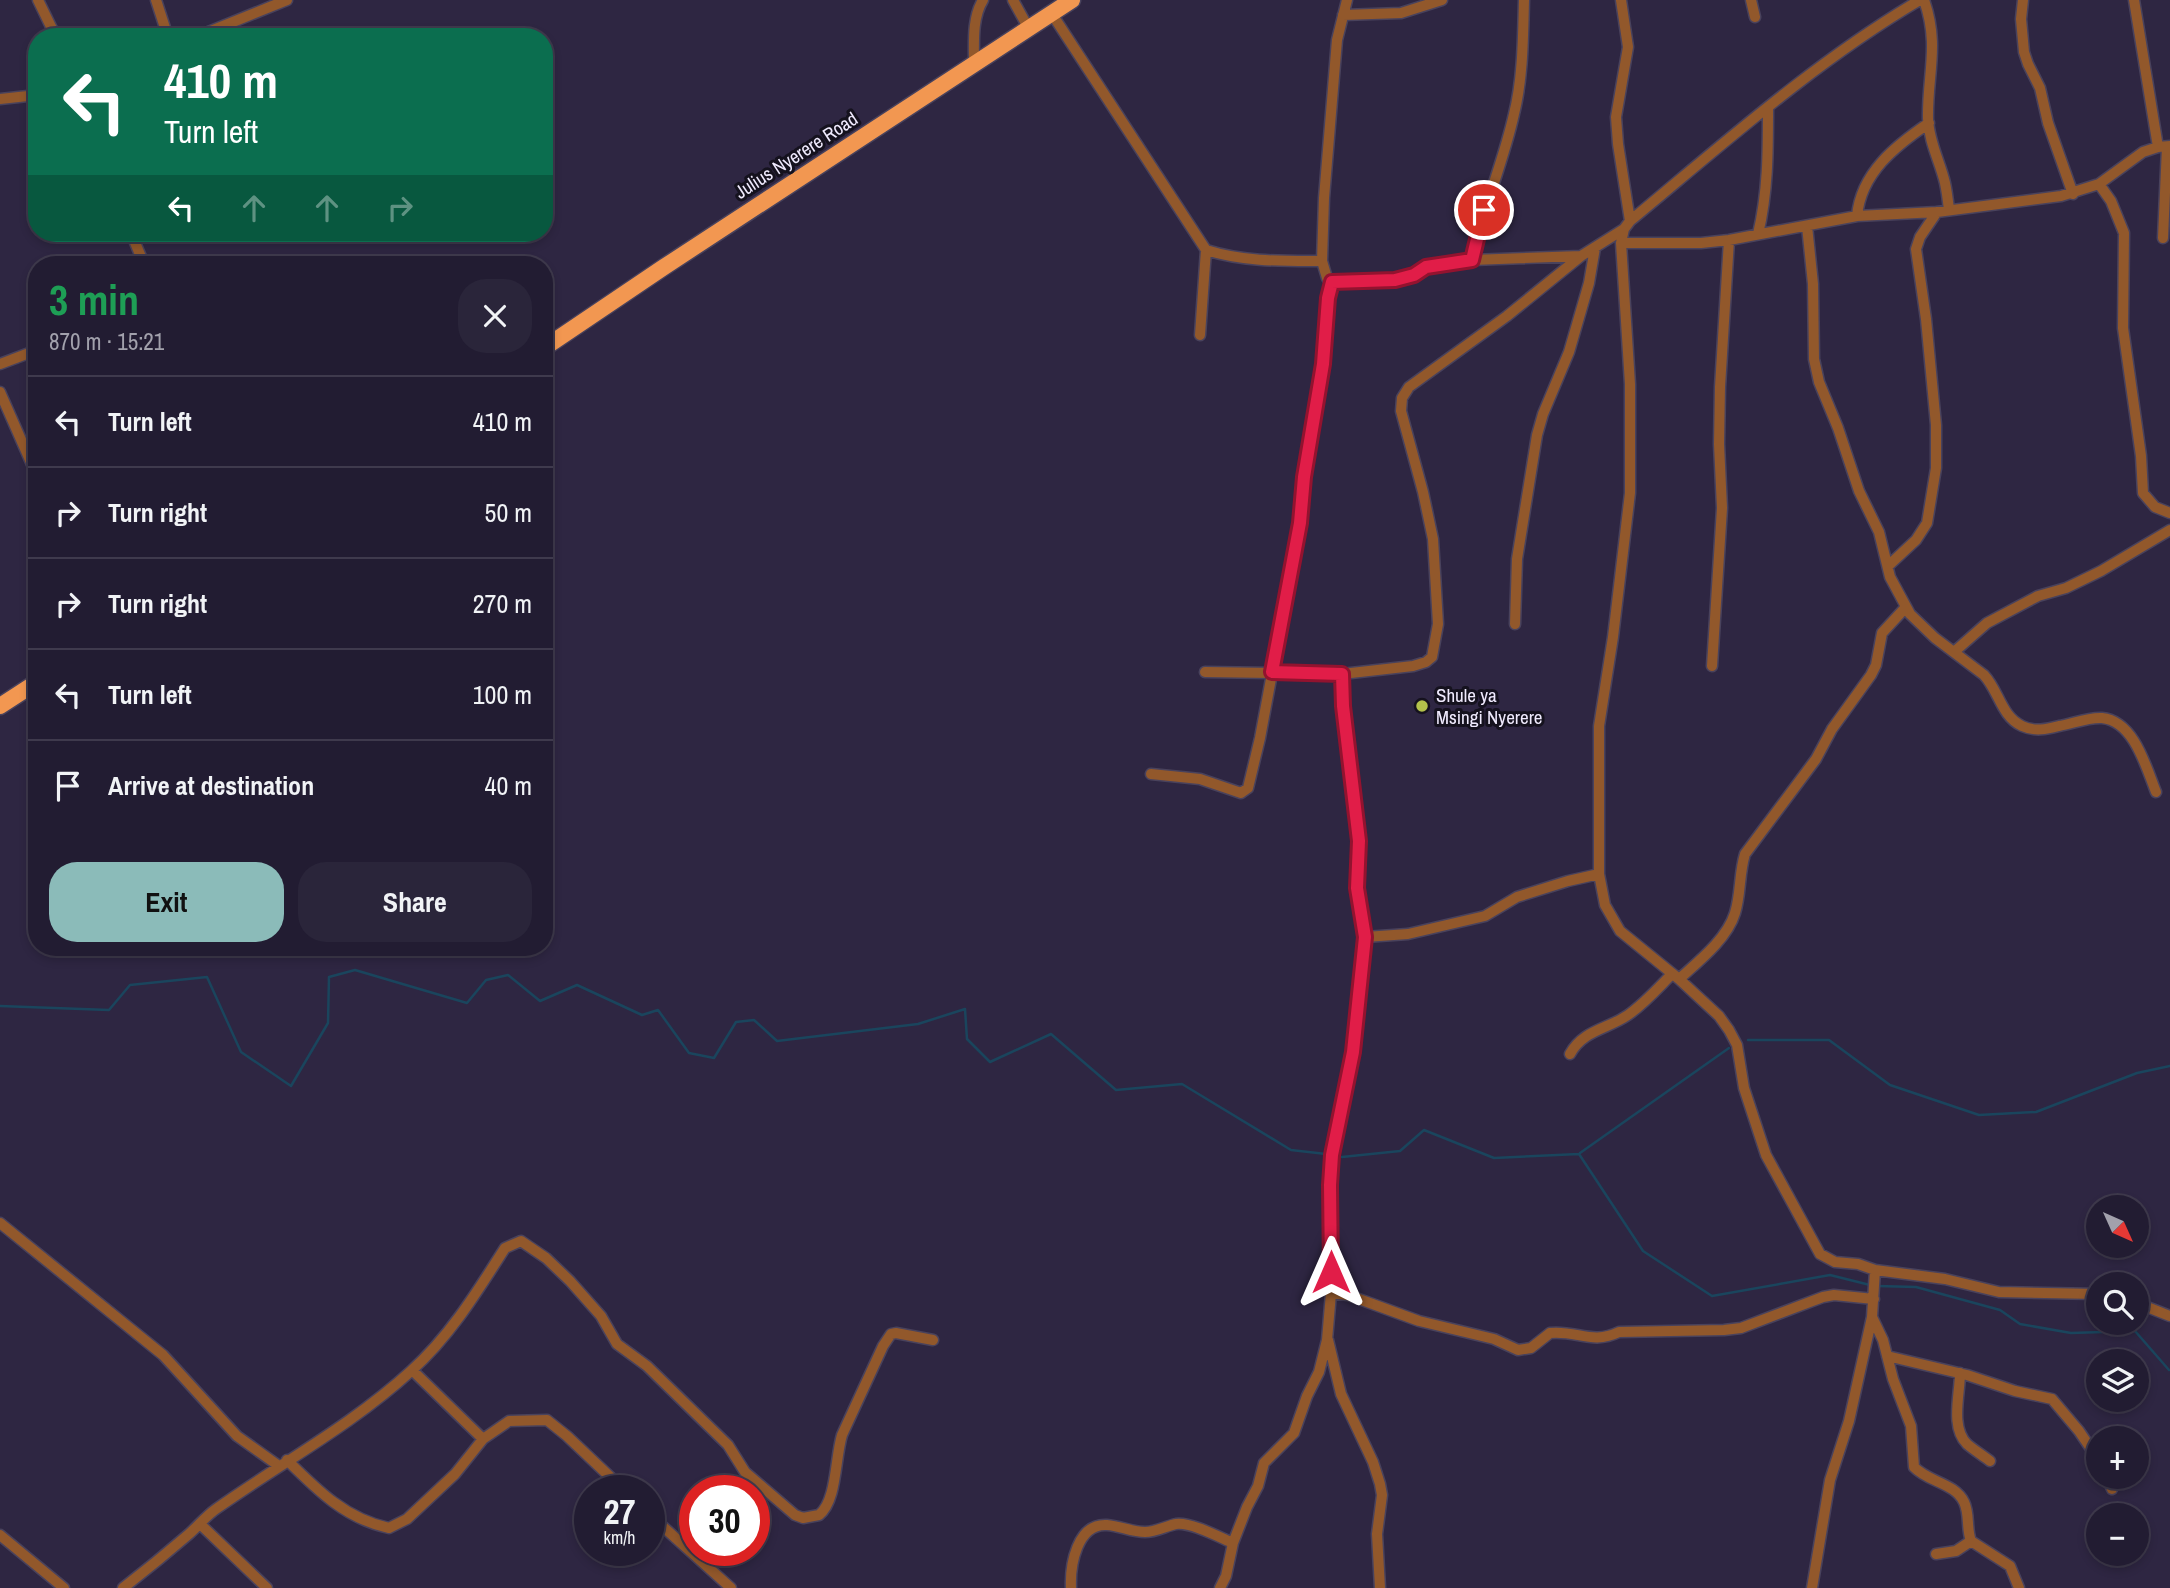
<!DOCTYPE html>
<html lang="en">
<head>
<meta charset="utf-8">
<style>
  body { margin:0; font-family:"Archivo Narrow",sans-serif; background:#2a253a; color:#f1f3f6; height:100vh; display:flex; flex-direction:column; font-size:26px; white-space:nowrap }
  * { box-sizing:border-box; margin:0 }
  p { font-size:23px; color:#a2a1ac }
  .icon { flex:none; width:38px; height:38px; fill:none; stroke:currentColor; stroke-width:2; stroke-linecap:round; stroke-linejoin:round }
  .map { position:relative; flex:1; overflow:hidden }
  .drawer { position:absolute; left:28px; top:256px; width:525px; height:700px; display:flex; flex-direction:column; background:#221c32; border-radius:28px; box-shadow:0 4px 10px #0003,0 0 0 2px #3f3a4d }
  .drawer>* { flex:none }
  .top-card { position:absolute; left:28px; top:28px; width:525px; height:214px; border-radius:28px; box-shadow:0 4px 10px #0003,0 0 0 2px #3f3a4d; background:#0b6e4f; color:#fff; overflow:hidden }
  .needle { width:46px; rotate:135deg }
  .buttons { position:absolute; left:2086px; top:1195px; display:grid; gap:14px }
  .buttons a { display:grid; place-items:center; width:63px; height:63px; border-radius:50%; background:#221c32; box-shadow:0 4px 10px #0003,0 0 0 2px #3f3a4d; font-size:35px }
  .speed { position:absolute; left:574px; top:1475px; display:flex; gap:14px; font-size:35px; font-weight:700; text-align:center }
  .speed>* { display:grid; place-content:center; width:91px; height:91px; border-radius:50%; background:#221c32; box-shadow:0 4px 10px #0003,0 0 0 2px #3f3a4d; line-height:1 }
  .speed small { font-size:18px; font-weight:400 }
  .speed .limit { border:10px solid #d22; background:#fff; color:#111 }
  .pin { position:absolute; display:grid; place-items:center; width:60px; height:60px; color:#fff; margin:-30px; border:4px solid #fff; border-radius:50%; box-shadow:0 2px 7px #0007 }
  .me { position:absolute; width:77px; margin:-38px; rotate:0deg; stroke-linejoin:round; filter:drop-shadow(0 0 5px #0008) }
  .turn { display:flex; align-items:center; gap:24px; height:147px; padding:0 21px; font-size:32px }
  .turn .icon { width:91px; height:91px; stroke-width:2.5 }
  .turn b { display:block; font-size:49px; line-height:60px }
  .lanes { display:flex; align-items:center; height:66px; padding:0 21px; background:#0003; justify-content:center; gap:35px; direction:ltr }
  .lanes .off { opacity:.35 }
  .round { display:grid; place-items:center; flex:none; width:74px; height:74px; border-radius:28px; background:#2a253a }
  .overview { display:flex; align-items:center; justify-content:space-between; height:119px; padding:0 21px }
  h1 { font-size:42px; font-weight:800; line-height:52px; color:#1e9e55 }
  .cta { display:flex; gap:14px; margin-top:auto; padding:14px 21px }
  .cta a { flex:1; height:80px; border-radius:28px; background:#8bbbb9; color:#111; font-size:28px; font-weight:800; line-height:80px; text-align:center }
  .cta a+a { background:#2a253a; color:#f1f3f6 }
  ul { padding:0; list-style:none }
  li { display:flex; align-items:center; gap:21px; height:91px; padding:0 21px; border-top:2px solid #3f3a4d }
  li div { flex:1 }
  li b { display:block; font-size:26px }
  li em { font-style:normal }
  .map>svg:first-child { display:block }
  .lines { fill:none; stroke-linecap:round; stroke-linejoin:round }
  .stream { stroke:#1a455d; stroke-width:2.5 }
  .minor-casing { stroke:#49425c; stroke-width:13 }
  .trunk-casing { stroke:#49425c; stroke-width:19 }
  .minor { stroke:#92582b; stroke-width:10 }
  .trunk { stroke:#f29751; stroke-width:16 }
  .route-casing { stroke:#92132f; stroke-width:18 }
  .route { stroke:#e11d48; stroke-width:12 }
  .poi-dot { fill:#b3c24b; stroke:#15121e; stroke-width:2.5 }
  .labels { text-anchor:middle; stroke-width:6; stroke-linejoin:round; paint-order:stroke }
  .street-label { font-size:19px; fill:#f0ebfe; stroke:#15121e }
  .poi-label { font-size:19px; fill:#f0ebfe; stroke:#15121e; text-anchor:start }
</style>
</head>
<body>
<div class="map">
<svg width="2170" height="1588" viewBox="0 0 2170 1588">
  <rect width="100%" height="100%" fill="#2e2642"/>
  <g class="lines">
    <path class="stream" d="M0,1006L109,1010L130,985L207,977L241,1052L291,1086L328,1023L329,977L355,970L467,1003L486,980L508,975L540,1001L577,985L642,1015L658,1010L689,1053L714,1058L736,1022L754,1020L777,1041L918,1024L965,1009L967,1039L990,1062L1051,1034L1116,1090L1182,1084L1291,1150L1326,1154
      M1748,1040H1829L1890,1085L1979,1115L2036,1112L2137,1073L2170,1066
      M1580,1153L1729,1048
      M1342,1157L1400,1151L1424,1130L1494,1158L1579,1154L1643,1251L1712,1296L1830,1275L1870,1285
      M1877,1286L1916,1287L2000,1310L2020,1324L2071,1333L2135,1331L2169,1370"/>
    <defs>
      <path id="minor" d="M38,0L56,37
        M156,0L168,37
        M1013,0L1029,29
        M1347,0L1337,40L1324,198L1322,261L1327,278L1333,282H1376L1395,280L1414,275L1426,267L1440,264L1472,260L1581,256
        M1621,0L1628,47L1616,117L1618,144L1630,221
        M1751,0L1755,17
        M1920,0C1816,61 1723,144 1630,221L1624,229L1621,243L1630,384V493L1613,637L1599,726V874L1605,905L1620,931L1679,979L1719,1016L1729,1030L1737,1045L1744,1088L1766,1155L1820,1254L1835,1262L1858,1264L1875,1270L1945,1279L1999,1292L2098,1294
        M1924,0C1940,45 1927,75 1928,119C1929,142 1940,162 1945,183C1947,192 1948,201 1949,210
        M2023,0L2021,19L2024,52L2028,64L2040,88L2048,123L2073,194
        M2134,0L2158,147
        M1052,14L1206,250C1244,262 1283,261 1322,261
        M1343,15L1401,13L1442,0
        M196,37L287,0
        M974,63C974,42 972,18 983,0
        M0,99L37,95
        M2099,184L2111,201L2124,233L2123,328L2141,456L2143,493L2155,507L2170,513
        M1857,216C1861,173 1895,146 1929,123
        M1807,226L1813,284L1814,359L1819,382L1838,428L1859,491L1879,532L1890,577L1910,614L1935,638L1984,675C1999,691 2001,716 2022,726C2035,732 2047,729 2059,726C2072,724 2088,717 2102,718C2134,721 2146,767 2156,792
        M131,233L144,264
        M1758,234C1768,192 1768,152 1768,109
        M2163,238L2167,147
        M1621,243H1701L1729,240L1857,216L1937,212L2061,196L2099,184L2143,152L2158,147L2170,146
        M1472,260C1482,210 1503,164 1514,114C1523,78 1523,37 1524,0
        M1200,335L1206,250
        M0,364L37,350
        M0,392L37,476
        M1888,566L1916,540L1927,523L1936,468V425L1926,319L1916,249L1920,237L1937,212
        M1515,624L1517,559L1537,435L1543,414L1569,352L1589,283L1595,248
        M1954,652L1987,623L2038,596L2066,588L2101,571L2170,530
        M1712,666L1722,508L1719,444L1720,387L1729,240
        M1205,672L1342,674L1413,666L1426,662L1432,657L1438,624L1433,539L1423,492L1401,411L1402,398L1409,387L1507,316L1581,256L1624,229
        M1151,774L1200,779L1241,793L1248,788L1260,738L1300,523L1304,477L1323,364L1328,298L1333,282
        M1365,937L1408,934L1485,916L1517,897L1568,881L1599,874
        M1679,979C1699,961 1727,939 1735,913C1741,894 1739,873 1745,854L1816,759L1832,729L1871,675L1876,665L1882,633L1906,607
        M1570,1054C1583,1030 1608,1029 1628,1015C1645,1003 1658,988 1672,974
        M0,1223L163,1355L237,1436L279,1466
        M1331,1293L1348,1295L1419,1321L1494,1339L1518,1350L1531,1348L1550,1333C1577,1330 1592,1345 1619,1332L1724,1330L1741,1328L1823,1297L1834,1295L1874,1299
        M2137,1303L2170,1316
        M1872,1317L1883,1340L1893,1379L1911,1426L1914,1467C1928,1482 1955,1483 1964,1502C1970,1514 1966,1528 1971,1541L2010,1566L2019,1588
        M1328,1340L1341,1394L1373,1462L1380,1484L1382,1495L1377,1534L1380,1588
        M1887,1356L1967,1375L2015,1391L2052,1399L2079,1431L2098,1459
        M412,1370L483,1439
        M1960,1373C1960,1394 1950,1427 1967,1444C1974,1450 1982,1455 1990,1461
        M287,1460C317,1490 346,1519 389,1528L407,1519L455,1474L483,1439L509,1421L547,1420L567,1436L625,1491
        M2107,1477L2112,1489
        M649,1514L731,1588
        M200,1524L267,1588
        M0,1535L64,1588
        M1936,1554L1956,1551L1971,1541
        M123,1588C145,1571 167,1553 189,1534C198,1526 206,1516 216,1509C281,1463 352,1425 411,1371C450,1336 477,1292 505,1248L521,1241L546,1258L570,1281L601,1316L617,1344L647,1366L728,1445L745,1472L795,1515L803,1518L819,1515C837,1501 835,1458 842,1435L883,1346L891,1334L896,1333L933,1340
        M1071,1588C1070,1565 1077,1523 1107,1525C1120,1526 1132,1532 1145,1532C1156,1532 1166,1526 1176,1524C1191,1522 1219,1537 1233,1543
        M1220,1588L1226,1576L1233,1543L1247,1507L1258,1486L1264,1463L1294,1433L1307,1396L1319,1372L1327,1340L1331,1293L1330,1185L1332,1155L1353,1052L1365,937L1357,888L1359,841L1343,706L1342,674
        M1812,1588L1830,1480L1849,1421L1872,1317L1875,1270"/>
      <path id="trunk" d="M544,348L664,267L1072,0
        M0,706L37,682"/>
    </defs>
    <use href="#minor" class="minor-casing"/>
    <use href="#trunk" class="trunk-casing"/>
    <use href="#minor" class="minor"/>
    <use href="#trunk" class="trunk"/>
  </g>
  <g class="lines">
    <defs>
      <path id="route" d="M1331,1272L1330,1185L1332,1155L1353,1052L1365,937L1357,888L1359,841L1343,706L1342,674L1272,672L1300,523L1304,477L1323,364L1328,298L1332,282L1395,280L1414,275L1426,267L1472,260L1484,210"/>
    </defs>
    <use href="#route" class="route-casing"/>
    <use href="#route" class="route"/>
  </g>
  <circle class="poi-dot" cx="1422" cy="706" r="7"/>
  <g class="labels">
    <g class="street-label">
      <text transform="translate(796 155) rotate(-33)" y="7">Julius Nyerere Road</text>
    </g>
    <g class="poi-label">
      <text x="1436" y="702">Shule ya<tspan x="1436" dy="22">Msingi Nyerere</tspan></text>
    </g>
  </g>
</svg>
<div class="buttons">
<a><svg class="needle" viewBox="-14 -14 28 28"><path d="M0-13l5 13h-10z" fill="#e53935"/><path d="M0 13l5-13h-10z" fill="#a2a1ac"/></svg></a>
<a><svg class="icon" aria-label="search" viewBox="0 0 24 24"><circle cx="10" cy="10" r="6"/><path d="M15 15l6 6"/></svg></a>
<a><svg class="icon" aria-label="layers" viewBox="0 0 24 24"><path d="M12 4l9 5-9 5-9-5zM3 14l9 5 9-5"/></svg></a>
<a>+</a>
<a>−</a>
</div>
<div class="speed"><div>27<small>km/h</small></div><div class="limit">30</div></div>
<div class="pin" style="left:1484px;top:210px;background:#d93025"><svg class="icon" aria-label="arrive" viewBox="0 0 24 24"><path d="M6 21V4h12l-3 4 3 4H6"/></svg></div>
<svg class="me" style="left:1331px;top:1272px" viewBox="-20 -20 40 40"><path d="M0-17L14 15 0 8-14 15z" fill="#e11d48" stroke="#fff" stroke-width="4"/></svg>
<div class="top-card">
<div class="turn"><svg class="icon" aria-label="left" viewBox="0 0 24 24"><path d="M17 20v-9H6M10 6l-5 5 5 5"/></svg><div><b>410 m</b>Turn left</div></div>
<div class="lanes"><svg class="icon" aria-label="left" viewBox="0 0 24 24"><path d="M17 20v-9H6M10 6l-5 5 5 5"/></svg><svg class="icon off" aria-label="ahead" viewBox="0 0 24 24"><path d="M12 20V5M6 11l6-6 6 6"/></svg><svg class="icon off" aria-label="ahead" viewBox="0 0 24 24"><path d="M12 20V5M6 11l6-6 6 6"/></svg><svg class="icon off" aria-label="right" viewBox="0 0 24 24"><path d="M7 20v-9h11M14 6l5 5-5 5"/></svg></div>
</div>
<section class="drawer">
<div class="overview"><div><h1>3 min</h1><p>870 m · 15:21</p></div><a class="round"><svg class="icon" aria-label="close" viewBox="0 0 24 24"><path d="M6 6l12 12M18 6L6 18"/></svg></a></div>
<ul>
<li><svg class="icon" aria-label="left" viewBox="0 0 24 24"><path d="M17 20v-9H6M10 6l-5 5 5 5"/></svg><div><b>Turn left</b></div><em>410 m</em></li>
<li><svg class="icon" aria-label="right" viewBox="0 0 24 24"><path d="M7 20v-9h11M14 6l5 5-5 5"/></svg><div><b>Turn right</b></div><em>50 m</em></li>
<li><svg class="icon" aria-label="right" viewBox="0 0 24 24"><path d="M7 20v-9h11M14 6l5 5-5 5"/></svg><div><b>Turn right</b></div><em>270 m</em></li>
<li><svg class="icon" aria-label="left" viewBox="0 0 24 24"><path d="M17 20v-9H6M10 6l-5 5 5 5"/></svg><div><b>Turn left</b></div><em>100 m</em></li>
<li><svg class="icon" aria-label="arrive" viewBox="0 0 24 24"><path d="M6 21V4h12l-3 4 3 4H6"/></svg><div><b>Arrive at destination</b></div><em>40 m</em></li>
</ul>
<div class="cta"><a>Exit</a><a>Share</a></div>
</section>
</div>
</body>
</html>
